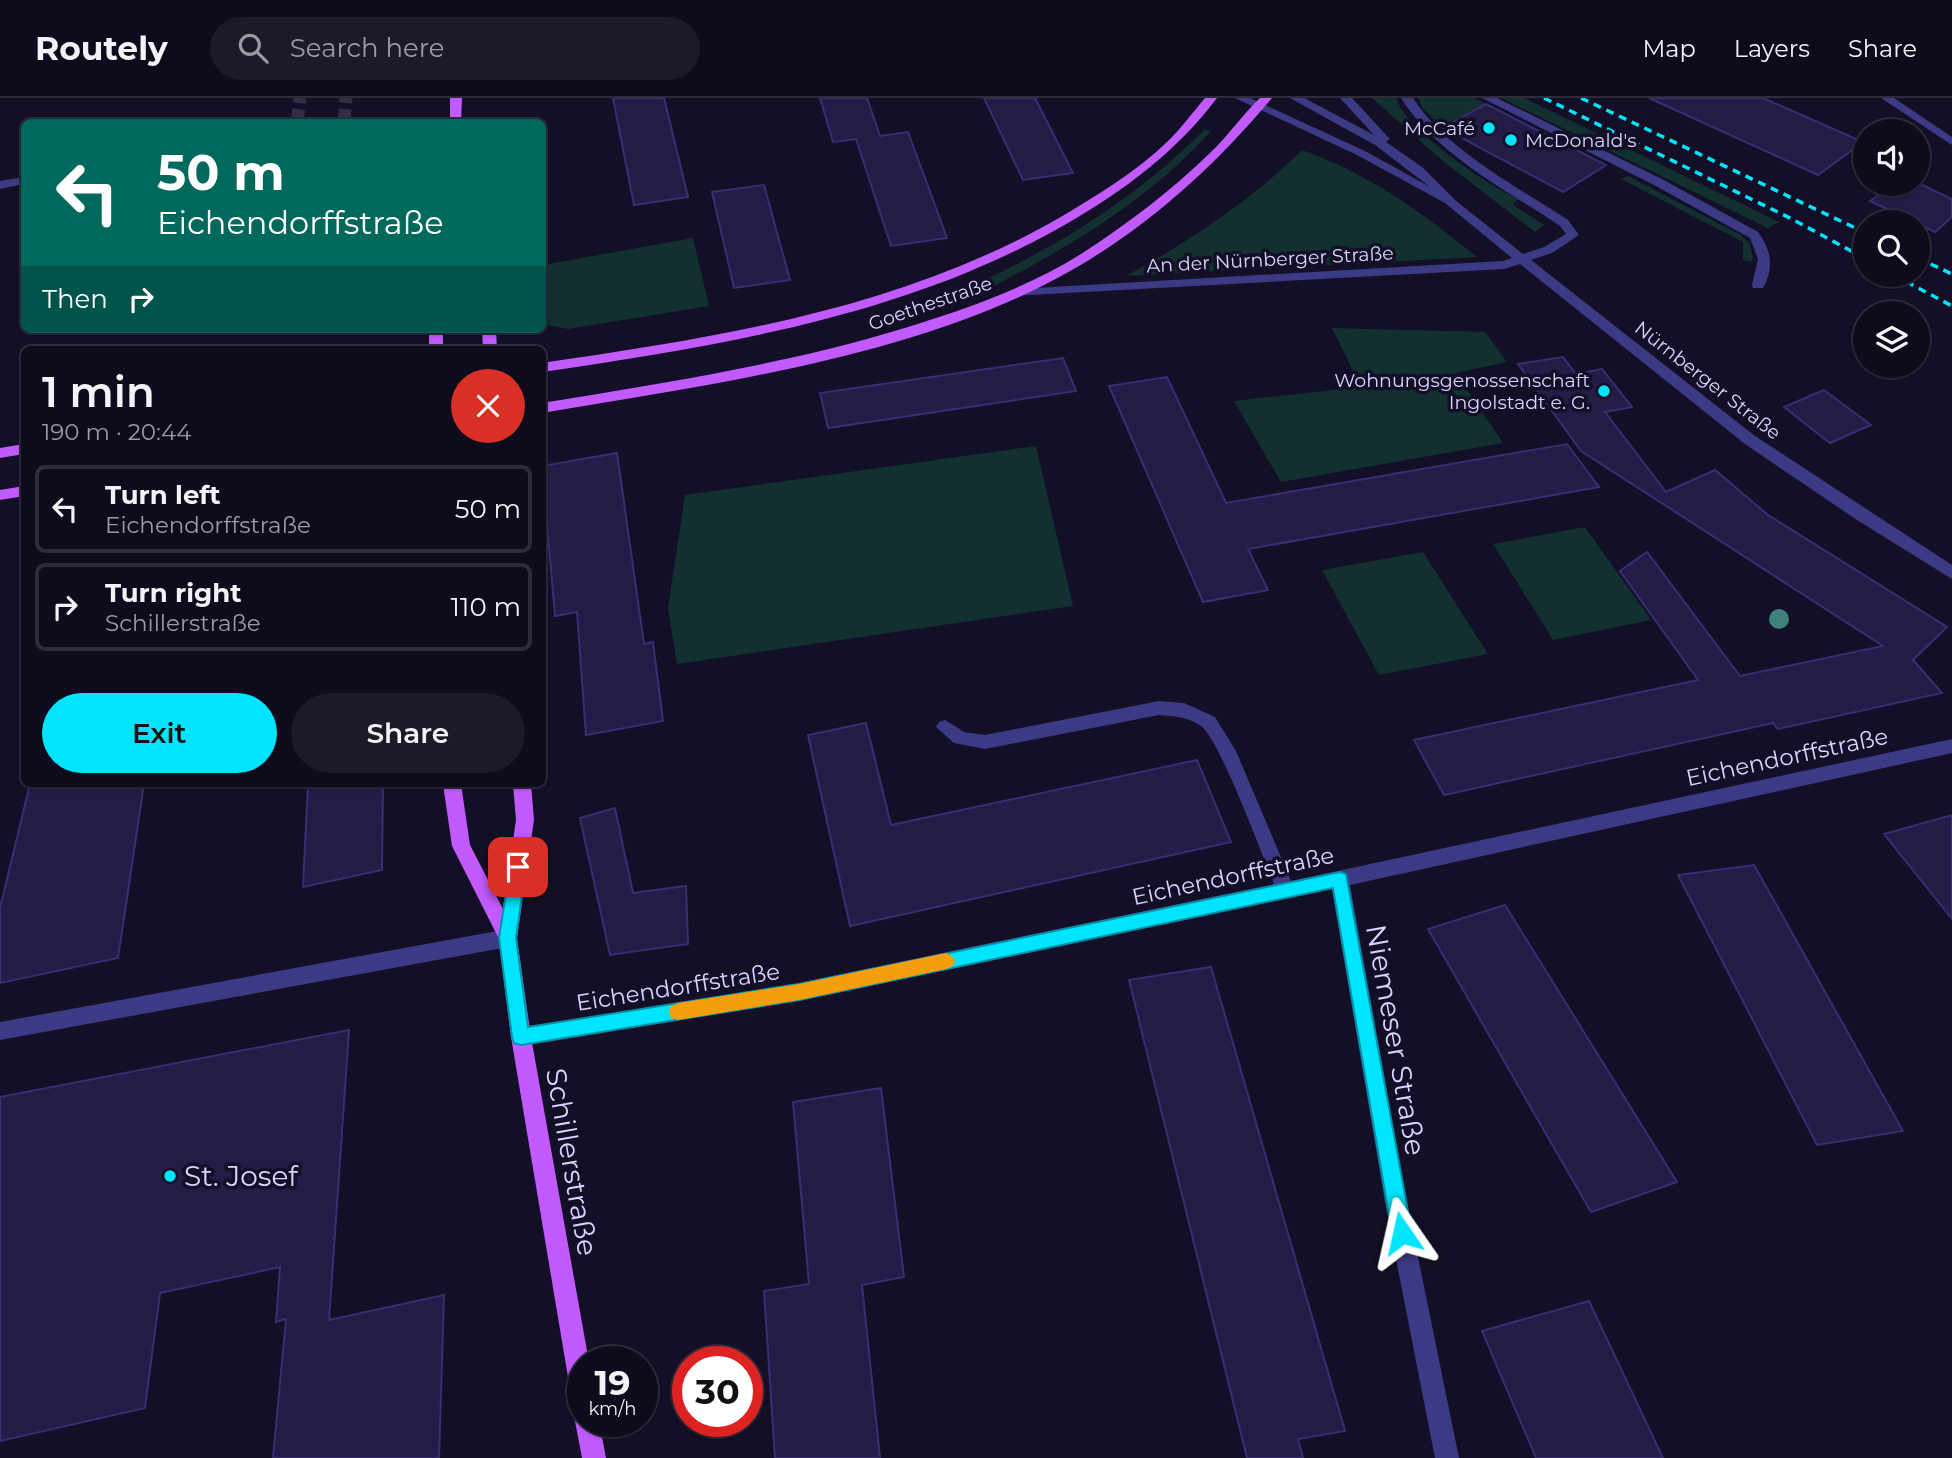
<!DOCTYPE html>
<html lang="en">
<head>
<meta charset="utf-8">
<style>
  body { margin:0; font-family:Montserrat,sans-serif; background:#1c1929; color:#f1f3f6; height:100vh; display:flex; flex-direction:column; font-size:26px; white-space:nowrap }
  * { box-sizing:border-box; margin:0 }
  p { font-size:23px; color:#9b9ba3 }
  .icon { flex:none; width:38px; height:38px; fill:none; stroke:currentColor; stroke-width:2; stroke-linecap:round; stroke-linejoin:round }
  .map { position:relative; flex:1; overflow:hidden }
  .sheet { position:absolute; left:21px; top:248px; width:525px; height:441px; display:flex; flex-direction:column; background:#0e0b1c; border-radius:10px; box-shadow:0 2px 5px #0004,0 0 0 2px #2e2b3b }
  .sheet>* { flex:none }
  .guide { position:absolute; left:21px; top:21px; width:525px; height:214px; border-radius:10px; box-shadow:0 2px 5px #0004,0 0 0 2px #2e2b3b; background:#00695c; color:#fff; overflow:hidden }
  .tools { position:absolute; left:1853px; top:21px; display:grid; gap:14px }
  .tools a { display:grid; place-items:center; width:77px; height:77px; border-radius:50%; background:#0e0b1c; box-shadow:0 2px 5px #0004,0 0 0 2px #2e2b3b; font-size:35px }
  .speed { position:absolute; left:567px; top:1248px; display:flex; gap:14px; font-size:35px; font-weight:700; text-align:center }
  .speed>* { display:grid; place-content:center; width:91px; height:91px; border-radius:50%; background:#0e0b1c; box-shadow:0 2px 5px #0004,0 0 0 2px #2e2b3b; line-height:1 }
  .speed small { font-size:18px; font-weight:400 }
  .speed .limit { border:10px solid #d22; background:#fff; color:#111 }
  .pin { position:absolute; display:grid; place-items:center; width:60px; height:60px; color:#fff; margin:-30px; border-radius:14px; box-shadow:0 4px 10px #0006 }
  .me { position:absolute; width:77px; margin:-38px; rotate:349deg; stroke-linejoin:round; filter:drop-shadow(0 0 5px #0008) }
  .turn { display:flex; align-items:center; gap:24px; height:147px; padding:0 21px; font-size:32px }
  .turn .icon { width:91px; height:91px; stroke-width:2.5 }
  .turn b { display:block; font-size:49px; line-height:60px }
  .then { display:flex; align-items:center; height:66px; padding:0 21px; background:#0003; gap:14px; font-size:26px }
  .round { display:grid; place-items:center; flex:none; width:74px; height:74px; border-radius:37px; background:#1c1929 }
  .summary { display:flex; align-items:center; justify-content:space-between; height:119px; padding:0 21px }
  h1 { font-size:42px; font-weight:600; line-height:52px }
  .button { display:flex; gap:14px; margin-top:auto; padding:14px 21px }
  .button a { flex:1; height:80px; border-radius:42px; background:#00e5ff; color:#111; font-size:28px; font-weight:600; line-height:80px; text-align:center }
  .button a+a { background:#1c1929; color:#f1f3f6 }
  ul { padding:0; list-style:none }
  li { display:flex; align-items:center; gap:21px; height:88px; margin:0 14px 10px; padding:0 7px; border:4px solid #2e2b3b; border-radius:10px }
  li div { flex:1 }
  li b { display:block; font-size:26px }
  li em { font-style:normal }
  header { display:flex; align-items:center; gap:42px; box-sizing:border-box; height:98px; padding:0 35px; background:#0e0b1c; border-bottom:2px solid #2e2b3b }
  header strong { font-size:33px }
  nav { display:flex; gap:38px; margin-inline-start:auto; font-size:24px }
  .search { width:490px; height:63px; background:#1c1929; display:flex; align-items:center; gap:18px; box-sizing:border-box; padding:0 24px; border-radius:38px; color:#9b9ba3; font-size:26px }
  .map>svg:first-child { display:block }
  .green { fill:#12302f }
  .building { fill:#241b47; stroke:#3b2d73; stroke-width:2 }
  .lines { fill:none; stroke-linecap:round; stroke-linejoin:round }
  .minor-tunnel { stroke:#312d47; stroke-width:13; stroke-dasharray:13 6; stroke-linecap:butt }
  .minor { fill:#3d3a85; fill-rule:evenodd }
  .major { fill:#c25bff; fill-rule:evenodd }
  .rail { stroke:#00e5ff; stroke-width:3.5; stroke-dasharray:8 6; stroke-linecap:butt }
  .tree { fill:#3d827b }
  .route { fill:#00e5ff; stroke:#0095a6; stroke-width:2 }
  .slow { fill:#f59e0b }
  .poi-dot { fill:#00e5ff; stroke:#130f26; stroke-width:2.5 }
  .labels { text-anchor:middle; stroke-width:7; stroke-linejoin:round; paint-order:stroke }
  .far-poi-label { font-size:19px; fill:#d9d4ff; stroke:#130f26; text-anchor:end }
  .far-street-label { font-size:19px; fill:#d9d4ff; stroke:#130f26 }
  .street-label { font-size:23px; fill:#d9d4ff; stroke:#130f26 }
  .near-street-label { font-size:28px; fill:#d9d4ff; stroke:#130f26 }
  .near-poi-label { font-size:28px; fill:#d9d4ff; stroke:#130f26; text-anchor:start }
</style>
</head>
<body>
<header>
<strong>Routely</strong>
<div class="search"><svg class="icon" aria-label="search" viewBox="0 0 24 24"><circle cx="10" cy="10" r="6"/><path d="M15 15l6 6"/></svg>Search here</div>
<nav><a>Map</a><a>Layers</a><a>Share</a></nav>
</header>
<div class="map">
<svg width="1952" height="1360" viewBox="0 0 1952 1360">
  <rect width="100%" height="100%" fill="#130f26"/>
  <path class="green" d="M1372,0H1396C1407,33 1486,86 1518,101L1513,107L1544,127L1535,134L1444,64Z
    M1418,0H1475L1486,6L1443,30L1423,11Z
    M1501,0H1524L1779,124L1768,130Z
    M1205,31L1211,33C1148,103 1065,152 982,194L973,187C1058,149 1139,98 1205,31Z
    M1302,52C1369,76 1422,114 1477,159L1126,178C1190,143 1250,103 1302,52Z
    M1628,78L1741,137L1750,146L1753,160L1751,164L1743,162V144L1621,81Z
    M693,140L709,208L568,231L543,226V167Z
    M1332,230L1485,234L1507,264L1456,275L1503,345L1281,384L1234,303L1361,289Z
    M1036,348L1073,508L677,566L668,510L685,397Z
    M1585,429L1651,522L1553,542L1493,446Z
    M1423,454L1488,556L1379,577L1322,472Z"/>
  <path class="building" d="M613,0H664L688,99L634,107Z
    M820,0H867L880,38L908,34L947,140L891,148L856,41L833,44Z
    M984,0H1035L1073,75L1023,82Z
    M1649,0H1763L1863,44L1818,77Z
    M1486,6L1606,67L1563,94L1443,30Z
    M1918,85L1952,101V119L1935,134L1870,103L1894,86Z
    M764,87L790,182L734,190L712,94Z
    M1563,259L1576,276L1602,271L1632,309L1605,314L1666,394L1715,372L1768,417L1947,529L1913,562L1942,595L1778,631L1773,625L1444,697L1414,642L1698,582L1620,473L1647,454L1740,578L1883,548L1581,353L1518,266Z
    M1063,260L1076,293L828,330L820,295Z
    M1167,279L1226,405L1567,346L1599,389L1248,451L1268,492L1203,504L1109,288Z
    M1824,292L1871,327L1830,345L1784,309Z
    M617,355L644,546L653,544L663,623L586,637L577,514L555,518L542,368Z
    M866,625L891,727L1197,662L1231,744L850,828L808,637Z
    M30,686H144L118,860L0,885V810Z
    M308,686H383L382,772L303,789Z
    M615,710L633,795L686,788L688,846L610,857L580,720Z
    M1952,717V821L1884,736Z
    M1754,767L1903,1033L1817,1047L1678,777Z
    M1505,807L1677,1084L1591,1114L1428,831Z
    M1211,869L1345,1333L1298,1341L1303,1360H1247L1129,882Z
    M349,932L329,1222L444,1197L439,1360H273L286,1221L276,1224L280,1169L160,1195L145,1310L0,1343V999Z
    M881,990L904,1179L862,1187L880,1360H775L764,1193L809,1186L793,1004Z
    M1589,1203L1663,1360H1536L1482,1233Z"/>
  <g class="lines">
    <path class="minor-tunnel" d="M297,24L300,0
      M344,24L346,0"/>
    <path class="minor" d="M1235,0H1250L1365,53L1430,89L1375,47L1290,0H1304L1374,37L1340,0H1352L1388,39L1390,41L1386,44L1422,69L1455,102L1523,156L1544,149L1566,136L1560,128C1505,91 1437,57 1401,0H1413C1446,52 1518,89 1568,122L1579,137L1552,155L1531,162L1755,338L1952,467V481L1857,422L1745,346L1520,166L1504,171L1013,198V192L1018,191L1503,163L1512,160L1445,105L1357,57Z
      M1482,0H1497L1662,81L1758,134C1772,153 1774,170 1763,190H1753L1752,187L1758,161L1750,140L1654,87Z
      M1881,0H1894L1952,39V47Z
      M24,79V86L0,91V83Z
      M1159,603L1184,605L1215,619L1236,653L1291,783L1952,641V655L1350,787L1408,1110L1459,1360H1435L1386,1110L1332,791L799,903L521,948L514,946L511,939L514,932L521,930L799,885L1274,786C1263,759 1219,640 1201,628C1188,619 1174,618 1159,617L985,651L954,645L936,629L939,624L945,622L964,634L985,637Z
      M508,831L515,834L517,840L515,846L508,849L0,942V924Z"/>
    <path class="major" d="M450,0H462L461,24H450Z
      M1205,0H1217C1177,53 1125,92 1068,125C907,218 724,247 542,274V265C721,239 900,211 1059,120C1096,98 1136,74 1167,44C1181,31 1192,15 1205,0Z
      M1260,0H1272C1215,68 1149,128 1072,172C920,259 713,286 542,315V305C675,283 808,263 936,220C986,204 1036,184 1081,156C1126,127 1171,93 1210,55C1228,38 1242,17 1260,0Z
      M429,231H443V252H429Z
      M482,231H496L497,252H483Z
      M24,346V356L0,360V350Z
      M24,388V398L0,402V392Z
      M443,686H461L470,747L503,811L516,722L513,686H531L534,722L517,840L531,939L589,1264H583V1308L575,1305L571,1297L511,939L499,841L452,748Z
      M583,1313V1323H599L606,1360H582L575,1323L579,1315Z"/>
    <path class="rail" d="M1544,0L1792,121L1866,161
      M1581,0L1866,135
      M1918,160L1952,176
      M1894,177L1952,208"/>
  </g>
  <circle class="tree" cx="1779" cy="521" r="10"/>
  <path class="route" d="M518,762L524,764L526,769L516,840L528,929L799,886L1340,774L1346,776L1412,1135L1409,1142L1402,1145L1395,1142L1392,1135L1333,790L799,902L521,947L514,945L512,939L499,840L510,769L512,764Z"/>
  <path class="slow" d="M946,855L952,858L955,863L952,869L946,871L799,902L678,922L671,920L669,914L671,908L678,905L799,886Z"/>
  <g class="poi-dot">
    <circle cx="1489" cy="30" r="7"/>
    <circle cx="1511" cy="42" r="7"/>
    <circle cx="1604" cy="293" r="7"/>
    <circle cx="170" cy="1078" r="7"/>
  </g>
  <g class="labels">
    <g class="far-poi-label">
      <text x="1475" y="37">McCafé</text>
      <text x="1525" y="49" text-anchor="start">McDonald's</text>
      <text x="1590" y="289">Wohnungsgenossenschaft<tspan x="1590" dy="22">Ingolstadt e. G.</tspan></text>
    </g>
    <g class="far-street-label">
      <text transform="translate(1270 161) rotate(-3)" y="7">An der Nürnberger Straße</text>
      <text transform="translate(930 205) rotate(-19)" y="7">Goethestraße</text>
      <text transform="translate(1708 282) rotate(38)" y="7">Nürnberger Straße</text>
    </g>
    <g class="street-label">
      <text transform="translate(1787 659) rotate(-12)" y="8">Eichendorffstraße</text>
      <text transform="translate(1233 778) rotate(-12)" y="8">Eichendorffstraße</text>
      <text transform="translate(678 889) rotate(-9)" y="8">Eichendorffstraße</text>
    </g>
    <g class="near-street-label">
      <text transform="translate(1396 942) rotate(80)" y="10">Niemeser Straße</text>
      <text transform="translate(572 1064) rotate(80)" y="10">Schillerstraße</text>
    </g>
    <g class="near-poi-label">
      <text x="184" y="1088">St. Josef</text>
    </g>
  </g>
</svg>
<div class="tools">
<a><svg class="icon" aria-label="sound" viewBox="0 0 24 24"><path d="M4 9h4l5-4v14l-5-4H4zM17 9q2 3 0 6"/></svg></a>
<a><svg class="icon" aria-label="search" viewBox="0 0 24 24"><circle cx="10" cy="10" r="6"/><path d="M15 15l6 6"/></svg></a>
<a><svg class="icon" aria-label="layers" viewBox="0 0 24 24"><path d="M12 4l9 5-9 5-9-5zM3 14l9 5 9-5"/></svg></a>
</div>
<div class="speed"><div>19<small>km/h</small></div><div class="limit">30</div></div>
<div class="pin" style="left:518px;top:769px;background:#d93025"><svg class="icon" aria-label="arrive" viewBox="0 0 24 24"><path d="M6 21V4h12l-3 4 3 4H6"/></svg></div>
<svg class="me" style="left:1402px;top:1135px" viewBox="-20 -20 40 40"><path d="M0-17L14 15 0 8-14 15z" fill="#00e5ff" stroke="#fff" stroke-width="4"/></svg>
<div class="guide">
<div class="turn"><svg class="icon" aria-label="left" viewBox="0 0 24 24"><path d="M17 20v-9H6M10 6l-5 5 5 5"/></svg><div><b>50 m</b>Eichendorffstraße</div></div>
<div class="then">Then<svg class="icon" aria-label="right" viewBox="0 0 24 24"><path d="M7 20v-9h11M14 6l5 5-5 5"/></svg></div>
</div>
<section class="sheet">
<div class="summary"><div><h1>1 min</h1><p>190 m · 20:44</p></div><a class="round" style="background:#d93025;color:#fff"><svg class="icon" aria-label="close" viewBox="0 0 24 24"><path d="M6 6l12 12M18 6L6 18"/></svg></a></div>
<ul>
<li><svg class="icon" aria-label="left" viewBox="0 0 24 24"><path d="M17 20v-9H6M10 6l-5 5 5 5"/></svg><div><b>Turn left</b><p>Eichendorffstraße</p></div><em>50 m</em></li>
<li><svg class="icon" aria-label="right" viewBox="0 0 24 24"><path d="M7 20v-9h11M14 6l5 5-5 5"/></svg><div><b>Turn right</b><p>Schillerstraße</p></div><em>110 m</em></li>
</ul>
<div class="button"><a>Exit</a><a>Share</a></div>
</section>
</div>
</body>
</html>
